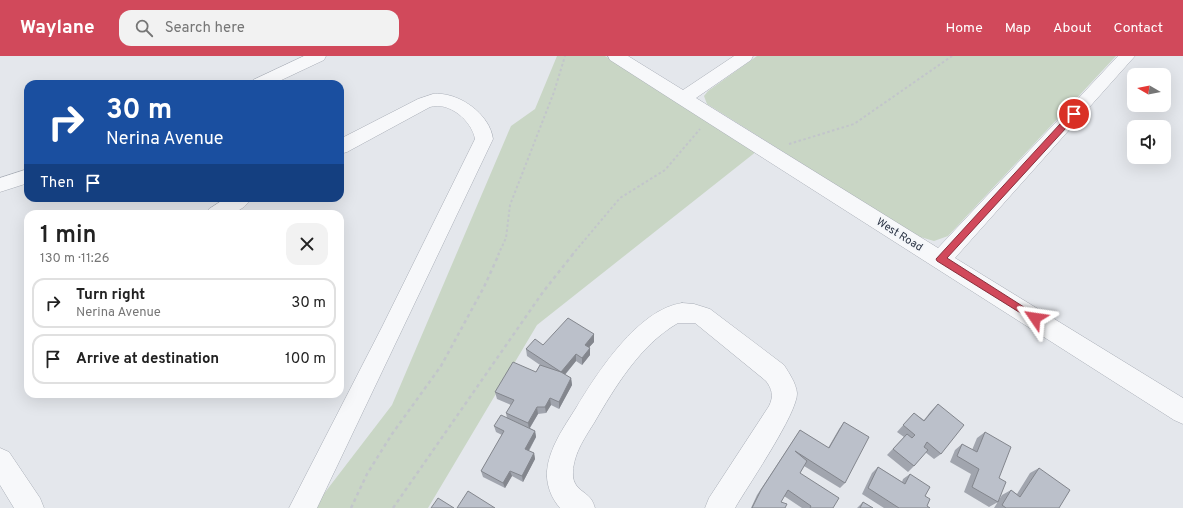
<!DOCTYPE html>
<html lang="en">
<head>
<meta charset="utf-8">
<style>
  body { margin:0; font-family:Overpass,sans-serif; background:#f2f2f2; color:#222; height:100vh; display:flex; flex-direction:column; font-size:15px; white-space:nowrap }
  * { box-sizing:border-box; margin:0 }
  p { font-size:13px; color:#767676 }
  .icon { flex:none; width:22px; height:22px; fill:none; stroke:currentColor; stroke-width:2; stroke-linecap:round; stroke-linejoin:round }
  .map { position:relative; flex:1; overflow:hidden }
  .panel { position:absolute; left:24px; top:154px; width:320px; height:188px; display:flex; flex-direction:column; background:#fff; border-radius:12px; box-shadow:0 4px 16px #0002 }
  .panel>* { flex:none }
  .hud { position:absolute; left:24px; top:24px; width:320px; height:122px; border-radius:12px; box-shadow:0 4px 16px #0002; background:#1a4fa0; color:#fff; overflow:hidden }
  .needle { width:26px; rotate:279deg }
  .controls { position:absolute; left:1127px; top:12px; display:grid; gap:8px }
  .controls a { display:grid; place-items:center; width:44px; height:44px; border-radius:8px; background:#fff; box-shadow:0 4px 16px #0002; font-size:20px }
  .pin { position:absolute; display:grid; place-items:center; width:34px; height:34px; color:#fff; margin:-17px; border:2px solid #fff; border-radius:50%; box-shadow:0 1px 4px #0007 }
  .me { position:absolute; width:44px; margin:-22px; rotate:302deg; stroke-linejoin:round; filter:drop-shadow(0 0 3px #0008) }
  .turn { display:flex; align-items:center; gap:14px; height:84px; padding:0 16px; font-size:18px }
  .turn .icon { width:52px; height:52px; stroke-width:2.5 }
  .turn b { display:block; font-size:28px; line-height:34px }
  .then { display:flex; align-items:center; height:38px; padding:0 16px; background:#0003; gap:8px; font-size:15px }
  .round { display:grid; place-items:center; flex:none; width:42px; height:42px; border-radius:12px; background:#f2f2f2 }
  .headline { display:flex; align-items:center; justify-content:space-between; height:68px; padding:0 16px }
  h1 { font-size:24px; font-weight:600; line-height:30px }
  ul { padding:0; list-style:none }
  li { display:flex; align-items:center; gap:12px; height:50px; margin:0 8px 6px; padding:0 8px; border:2px solid #e0e0e0; border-radius:12px }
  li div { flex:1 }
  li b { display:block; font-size:15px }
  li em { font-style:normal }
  header { display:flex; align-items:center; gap:24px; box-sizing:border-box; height:56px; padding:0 20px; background:#d1495b; color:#fff }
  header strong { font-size:19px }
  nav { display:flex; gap:22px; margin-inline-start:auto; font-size:14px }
  .search { width:280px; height:36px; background:#f2f2f2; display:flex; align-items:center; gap:10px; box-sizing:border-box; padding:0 14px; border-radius:12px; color:#767676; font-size:15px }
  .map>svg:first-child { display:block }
  .green { fill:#c9d6c5 }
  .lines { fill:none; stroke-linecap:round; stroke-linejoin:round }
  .minor-casing { stroke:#a9aeb7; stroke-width:1 }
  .path-far1 { stroke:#c2c5cb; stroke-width:2; stroke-dasharray:2.5 2.5; stroke-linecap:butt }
  .path { stroke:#c2c5cb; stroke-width:2.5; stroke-dasharray:3.5 3.5; stroke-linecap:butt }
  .minor { fill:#f7f8fa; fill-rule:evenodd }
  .wall { fill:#a1a5ae }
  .shaded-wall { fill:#83868d }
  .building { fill:#bbc0ca; stroke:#83868d }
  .route { fill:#d1495b; stroke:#882f3b }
  .labels { text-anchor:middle; stroke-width:3.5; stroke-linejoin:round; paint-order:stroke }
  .street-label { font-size:11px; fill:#2b3445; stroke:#f4f6f9 }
</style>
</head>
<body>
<header>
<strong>Waylane</strong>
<div class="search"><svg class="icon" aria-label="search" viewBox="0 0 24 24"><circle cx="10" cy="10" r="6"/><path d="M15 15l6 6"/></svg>Search here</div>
<nav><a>Home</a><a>Map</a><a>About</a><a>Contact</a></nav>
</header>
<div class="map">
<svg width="1183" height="452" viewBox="0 0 1183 452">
  <rect width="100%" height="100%" fill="#e4e7ec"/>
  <path class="green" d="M557,0H605L757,95L537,269L428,452H313L392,349L511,70L535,53Z
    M757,0H1116L948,180L934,185L917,180L707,48L704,40L708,35Z"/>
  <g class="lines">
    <defs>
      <path id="minor" d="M304,0H326L324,4L273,28H250L253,24Z
        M608,0H628L683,34L734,0H753L751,4L696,42L938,192L1118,0H1135L955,202L1183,342V368L1174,364L677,47L610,4Z
        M433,38C458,35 490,58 493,83L317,452H289L382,271L475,83C472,65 449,45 430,51L347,96L340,98V83L418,43Z
        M28,113V127L0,136V122Z
        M226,142H251C241,160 224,158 206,158L209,153Z
        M682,247L694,248L710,253L784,309C789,317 796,327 797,337C798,357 747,431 735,452H705L709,442L769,350C774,340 772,333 766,325L695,267H678C640,289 615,331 594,367C584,383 572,400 573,420C574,433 585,435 591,443C593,446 594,449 595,452H560C551,442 546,428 547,415C549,392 564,371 576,352C597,317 638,253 682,247Z
        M0,392L9,396L40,442L44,452H14L0,429Z"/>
    </defs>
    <use href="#minor" class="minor-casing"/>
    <path class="path-far1" d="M789,88L854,68L952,0
      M498,199L506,182L510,149L554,36L565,0
      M572,199L620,142L665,114L700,73"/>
    <path class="path" d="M351,452L367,418L392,378L441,310L484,231L499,198
      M393,452L543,236L573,198"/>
    <use href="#minor" class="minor"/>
  </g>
  <path class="wall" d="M594,278V286L589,291L590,299L582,309L576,305L565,319L571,322L572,329L559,353L551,349L546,357L538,358L530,372L535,375L536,381L529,395L534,397L535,403L523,426L512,420L505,432L483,421L481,415L502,379L496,376L494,370L507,362L506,357L511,349L497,343L495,336L536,316L540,309L527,300L526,293Z
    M938,348L941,398L934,403L925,396L914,410L908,416L887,399L904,381L897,376L914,357L924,364L931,355Z
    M844,366L845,427L840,432L804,410L800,417L833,452H802L784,440L781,446L785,452H751L757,439L800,374L828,392L839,373Z
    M985,376L999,422L998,446L989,451L964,436L971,418L950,406L955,394L962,388L972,394L977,382Z
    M878,411L902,426L903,423L910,418L925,440L927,450L930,452H884L862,438L872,417Z
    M1039,412L1059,452H994L1002,439L1011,434L1017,438L1030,417Z
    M863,446L873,452H857Z"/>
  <path class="shaded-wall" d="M594,278V286L585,296V289Z
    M590,292V299L582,309V302Z
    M576,298V305L561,323V316Z
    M571,322L572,329L559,353V346Z
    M550,342L551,349L546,357L545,351Z
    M537,351L538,358L529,373L528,367Z
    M535,375L536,381L526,399L525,393Z
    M534,397L535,403L523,426L522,420Z
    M510,415L512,420L505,432L503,427Z"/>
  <path class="building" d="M568,262L594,278L585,289L590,292L582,302L576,298L561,316L571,322L559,346L550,342L545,351H537L528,367L506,357L514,344L495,336L513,306L536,316L540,309L561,316L526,293L535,283L543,289Z
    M938,348L964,369L941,398L927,386L924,391L928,394L914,410L893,393L907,378L912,382L915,379L903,369L914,357L924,365Z
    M501,359L535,375L525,393L534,397L522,420L510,415L503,427L481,415L504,375L494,370Z
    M844,366L869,381L845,427L795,395L807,405L800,417L839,442L833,452H810L811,450L788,434L781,446L787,448L785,452H752L761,434L800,374L829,392Z
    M985,376L1011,391L999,422L1006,426L998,446L972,431L979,413L957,400L962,388L977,396Z
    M878,411L905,428L910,418L930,431L925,440L930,443L927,450L930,452H899L868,432Z
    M1039,412L1070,434L1059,452H1006L1002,449L1011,434L1020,441Z
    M468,435L495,452H457Z
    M438,442L454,452H431Z
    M863,446L873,452H860Z"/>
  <path class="route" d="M1074,55L1077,56V60L947,202L1038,260L1040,262L1038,265L1035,266L937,205L936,203L1071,56Z"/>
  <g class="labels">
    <g class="street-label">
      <text transform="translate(900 178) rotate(32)" y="4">West Road</text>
    </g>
  </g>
</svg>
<div class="controls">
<a><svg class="needle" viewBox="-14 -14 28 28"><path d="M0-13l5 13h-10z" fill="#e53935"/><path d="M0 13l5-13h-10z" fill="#767676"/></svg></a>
<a><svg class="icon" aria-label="sound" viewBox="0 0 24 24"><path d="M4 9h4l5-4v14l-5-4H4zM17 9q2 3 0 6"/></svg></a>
</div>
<div class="pin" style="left:1074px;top:58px;background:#d93025"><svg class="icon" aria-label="arrive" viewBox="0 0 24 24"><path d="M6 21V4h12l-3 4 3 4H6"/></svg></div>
<svg class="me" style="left:1035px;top:262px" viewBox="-20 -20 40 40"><path d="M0-17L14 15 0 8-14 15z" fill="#d1495b" stroke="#fff" stroke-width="4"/></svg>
<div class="hud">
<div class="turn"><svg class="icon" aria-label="right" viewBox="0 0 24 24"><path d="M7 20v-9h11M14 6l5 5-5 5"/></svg><div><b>30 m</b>Nerina Avenue</div></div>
<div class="then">Then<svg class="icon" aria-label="arrive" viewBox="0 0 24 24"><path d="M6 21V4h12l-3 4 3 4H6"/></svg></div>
</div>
<section class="panel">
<div class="headline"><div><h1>1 min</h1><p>130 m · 11:26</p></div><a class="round"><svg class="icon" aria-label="close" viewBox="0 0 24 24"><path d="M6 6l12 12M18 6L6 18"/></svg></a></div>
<ul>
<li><svg class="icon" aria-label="right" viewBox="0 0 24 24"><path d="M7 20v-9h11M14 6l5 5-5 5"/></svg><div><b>Turn right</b><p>Nerina Avenue</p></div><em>30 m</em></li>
<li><svg class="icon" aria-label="arrive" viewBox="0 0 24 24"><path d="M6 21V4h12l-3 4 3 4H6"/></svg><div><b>Arrive at destination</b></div><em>100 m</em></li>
</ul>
</section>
</div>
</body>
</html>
